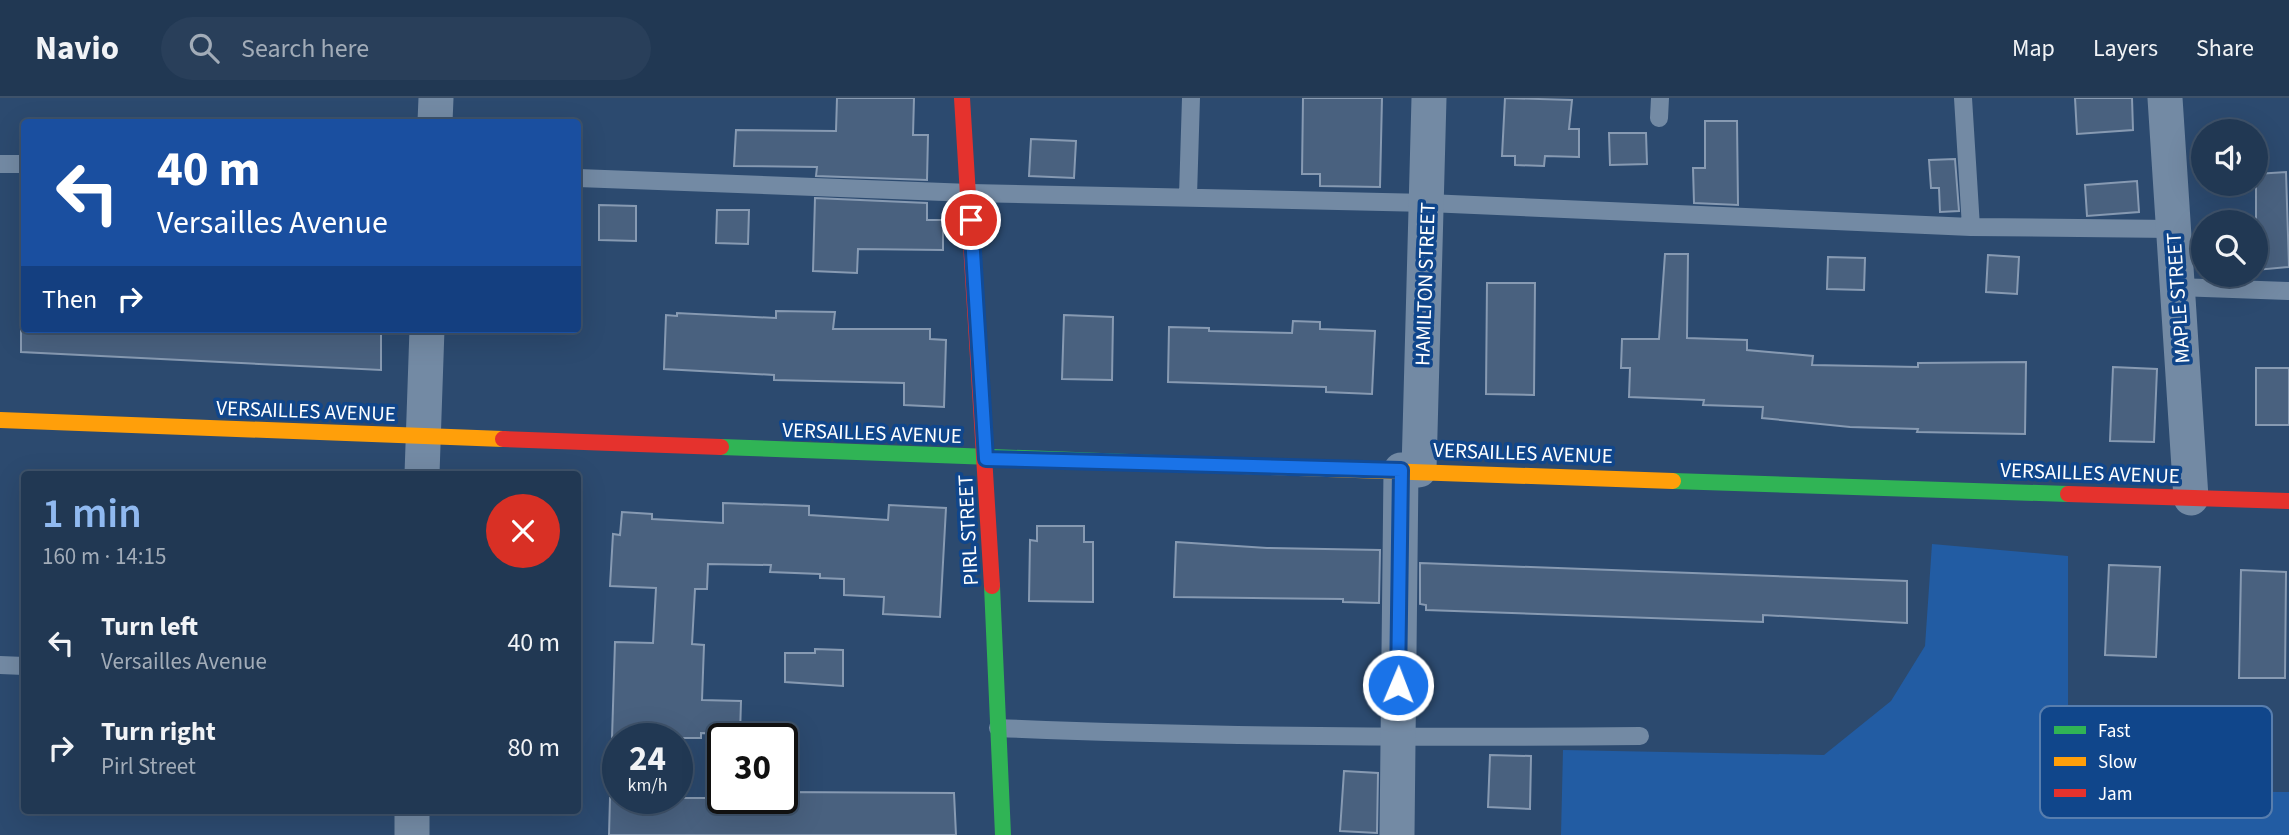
<!DOCTYPE html>
<html lang="en">
<head>
<meta charset="utf-8">
<style>
  body { margin:0; font-family:"Source Sans 3",sans-serif; background:#293f5a; color:#f1f3f6; height:100vh; display:flex; flex-direction:column; font-size:26px; white-space:nowrap }
  * { box-sizing:border-box; margin:0 }
  p { font-size:23px; color:#a2acb8 }
  .icon { flex:none; width:38px; height:38px; fill:none; stroke:currentColor; stroke-width:2; stroke-linecap:round; stroke-linejoin:round }
  .map { position:relative; flex:1; overflow:hidden }
  .drawer { position:absolute; left:21px; top:373px; width:560px; height:343px; display:flex; flex-direction:column; background:#213853; border-radius:7px; box-shadow:0 7px 28px #0002,0 0 0 2px #3e526a }
  .drawer>* { flex:none }
  .guide { position:absolute; left:21px; top:21px; width:560px; height:214px; border-radius:7px; box-shadow:0 7px 28px #0002,0 0 0 2px #3e526a; background:#1a4fa0; color:#fff; overflow:hidden }
  .buttons { position:absolute; left:2191px; top:21px; display:grid; gap:14px }
  .buttons a { display:grid; place-items:center; width:77px; height:77px; border-radius:50%; background:#213853; box-shadow:0 7px 28px #0002,0 0 0 2px #3e526a; font-size:35px }
  .speed { position:absolute; left:602px; top:625px; display:flex; gap:14px; font-size:35px; font-weight:700; text-align:center }
  .speed>* { display:grid; place-content:center; width:91px; height:91px; border-radius:50%; background:#213853; box-shadow:0 7px 28px #0002,0 0 0 2px #3e526a; line-height:1 }
  .speed small { font-size:18px; font-weight:400 }
  .speed .limit { border:4px solid #111; border-radius:10px; background:#fff; color:#111 }
  .pin { position:absolute; display:grid; place-items:center; width:60px; height:60px; color:#fff; margin:-30px; border:4px solid #fff; border-radius:50%; box-shadow:0 2px 7px #0007 }
  .me { position:absolute; width:77px; margin:-38px; rotate:1deg; stroke-linejoin:round; filter:drop-shadow(0 0 5px #0008) }
  .turn { display:flex; align-items:center; gap:24px; height:147px; padding:0 21px; font-size:32px }
  .turn .icon { width:91px; height:91px; stroke-width:2.5 }
  .turn b { display:block; font-size:49px; line-height:60px }
  .then { display:flex; align-items:center; height:66px; padding:0 21px; background:#0003; gap:14px; font-size:26px }
  .round { display:grid; place-items:center; flex:none; width:74px; height:74px; border-radius:37px; background:#293f5a }
  .summary { display:flex; align-items:center; justify-content:space-between; height:119px; padding:0 21px }
  h1 { font-size:42px; font-weight:600; line-height:52px; color:#90b9f0 }
  ul { padding:0; list-style:none }
  li { display:flex; align-items:center; gap:21px; height:105px; padding:0 21px }
  li div { flex:1 }
  li b { display:block; font-size:26px }
  li em { font-style:normal }
  header { display:flex; align-items:center; gap:42px; box-sizing:border-box; height:98px; padding:0 35px; background:#213853; border-bottom:2px solid #3e526a }
  header strong { font-size:33px }
  nav { display:flex; gap:38px; margin-inline-start:auto; font-size:24px }
  .search { width:490px; height:63px; background:#293f5a; display:flex; align-items:center; gap:18px; box-sizing:border-box; padding:0 24px; border-radius:38px; color:#a2acb8; font-size:26px }
  .map>svg:first-child { display:block }
  .green { fill:#225ca3 }
  .building { fill:#49617f; stroke:#879ab2; stroke-width:2 }
  .lines { fill:none; stroke-linecap:round; stroke-linejoin:round }
  .lane { stroke:#738aa4; stroke-width:18 }
  .street { stroke:#738aa4; stroke-width:35 }
  .fast { stroke:#30b455; stroke-width:16 }
  .slow { stroke:#ff9f0a; stroke-width:16 }
  .jam { stroke:#e5322d; stroke-width:16 }
  .route-casing { stroke:#114b97; stroke-width:18 }
  .route { stroke:#1a73e8; stroke-width:12 }
  .labels { text-anchor:middle; stroke-width:7; stroke-linejoin:round; paint-order:stroke }
  .street-label { font-size:21px; fill:#fff; stroke:#10468b }
  .key { fill:#10468b; stroke:#587eae; stroke-width:2 }
  .key-label { font-size:19px; fill:#fff }
</style>
</head>
<body>
<header>
<strong>Navio</strong>
<div class="search"><svg class="icon" aria-label="search" viewBox="0 0 24 24"><circle cx="10" cy="10" r="6"/><path d="M15 15l6 6"/></svg>Search here</div>
<nav><a>Map</a><a>Layers</a><a>Share</a></nav>
</header>
<div class="map">
<svg width="2289" height="737" viewBox="0 0 2289 737">
  <rect width="100%" height="100%" fill="#2c4a6f"/>
  <path class="green" d="M1932,446L2068,458V693L2289,694V737H1561L1563,652L1824,657L1891,603L1925,548Z"/>
  <path class="building" d="M837,0H914L913,37H928L927,82L816,78L817,69L734,68L736,32L836,33Z
    M1303,0H1382L1380,89L1320,88V76H1302Z
    M1505,0L1572,2L1569,31H1579V59L1545,58L1544,68L1515,67V58H1502Z
    M2075,0H2132L2133,32L2077,36Z
    M1705,23H1737L1738,107L1694,105L1693,70H1705Z
    M1609,35H1646L1647,66L1610,67Z
    M1031,41L1076,43L1074,80L1029,78Z
    M1955,61L1959,113L1940,114L1939,90H1931L1929,62Z
    M2286,74L2289,169L2256,172V76Z
    M2137,83L2139,114L2087,118L2085,87Z
    M815,100L927,105V122H943V152L858,151L857,175L813,173Z
    M599,107L636,108V143L599,142Z
    M717,112H749L748,146L716,145Z
    M1665,156H1688L1687,240L1747,242V252L1813,258L1812,267L1918,269V265L2026,264L2025,336L1917,334L1918,331L1850,329L1762,320L1763,309L1703,307L1704,302L1629,299L1630,270H1621L1622,241H1659Z
    M1988,157L2019,159L2017,196L1986,194Z
    M1828,159L1865,160L1864,192L1827,191Z
    M1487,185H1535L1534,297L1486,296Z
    M776,213L835,214L833,231H930V241L946,242L944,309L904,307V285L774,282V277L664,271L666,217L677,218V215L776,220Z
    M1064,217L1113,219L1112,282L1062,281Z
    M1293,223L1320,224V231L1375,233L1372,296L1326,294V289L1168,284L1169,229L1209,230V233L1292,235Z
    M21,231H381V272L21,254Z
    M2113,269L2157,271L2154,344L2110,343Z
    M2256,270H2289V327H2256Z
    M723,405L809,408V417L888,422L889,407L946,410L940,519L883,516L884,499L844,497V481L820,480V476L770,474L771,467L708,466L707,491H695L692,546L704,547L702,602L741,603L740,636L701,635V640H612L615,544L653,545L656,490L610,488L613,436L620,437L622,414L652,416V421L723,425Z
    M1037,428H1084V444H1093V504L1029,503L1030,442L1037,443Z
    M1176,444L1267,450L1380,452L1379,505L1343,504V501L1174,499Z
    M1420,465L1907,483V525L1763,517V524L1426,512V507L1420,506Z
    M2109,467L2160,469L2156,559L2105,557Z
    M2241,472L2286,474L2285,580H2239Z
    M815,551L843,552V588L785,584V555H815Z
    M1490,657L1531,658L1530,711L1488,709Z
    M1344,673L1378,675L1377,735L1340,733Z
    M782,694L954,695L956,737H609L610,700H782Z"/>
  <g class="lines">
    <path class="lane" d="M1963,0L1971,129
      M1659,20L1660,0
      M0,66H24
      M578,80L970,95L1428,105L1971,129L2173,131
      M1188,98L1191,0
      M2177,189L2289,193
      M0,567L24,568
      M998,630C1212,639 1426,640 1640,638"/>
    <path class="street" d="M2165,0L2191,400
      M435,24L436,0
      M1419,372L1429,0
      M422,376L427,231
      M412,737V712
      M1397,737L1401,372"/>
    <path class="fast" d="M721,349L1182,366
      M1673,383L2068,396
      M992,488L1003,737"/>
    <path class="slow" d="M0,322L503,341
      M1182,366L1673,383"/>
    <path class="jam" d="M962,0L992,488
      M503,341L721,349
      M2068,396L2289,403"/>
  </g>
  <g class="lines">
    <defs>
      <path id="route" d="M971,122L986,361L1401,372L1398,587"/>
    </defs>
    <use href="#route" class="route-casing"/>
    <use href="#route" class="route"/>
  </g>
  <g class="labels">
    <g class="street-label">
      <text transform="translate(1425 186) rotate(-88)" y="7">HAMILTON STREET</text>
      <text transform="translate(2178 200) rotate(-94)" y="7">MAPLE STREET</text>
      <text transform="translate(306 313) rotate(2)" y="7">VERSAILLES AVENUE</text>
      <text transform="translate(872 335) rotate(2)" y="7">VERSAILLES AVENUE</text>
      <text transform="translate(1523 355) rotate(2)" y="7">VERSAILLES AVENUE</text>
      <text transform="translate(2090 375) rotate(2)" y="7">VERSAILLES AVENUE</text>
      <text transform="translate(968 432) rotate(-93)" y="7">PIRL STREET</text>
    </g>
  </g>
  <rect x="2040" y="608" width="232" height="112" rx="10" class="key"/>
  <rect x="2054" y="628" width="32" height="8" fill="#30b455"/>
  <rect x="2054" y="659" width="32" height="9" fill="#ff9f0a"/>
  <rect x="2054" y="691" width="32" height="8" fill="#e5322d"/>
  <g class="key-label">
    <text x="2098" y="639">Fast</text>
    <text x="2098" y="670">Slow</text>
    <text x="2098" y="702">Jam</text>
  </g>
</svg>
<div class="buttons">
<a><svg class="icon" aria-label="sound" viewBox="0 0 24 24"><path d="M4 9h4l5-4v14l-5-4H4zM17 9q2 3 0 6"/></svg></a>
<a><svg class="icon" aria-label="search" viewBox="0 0 24 24"><circle cx="10" cy="10" r="6"/><path d="M15 15l6 6"/></svg></a>
</div>
<div class="speed"><div>24<small>km/h</small></div><div class="limit">30</div></div>
<div class="pin" style="left:971px;top:122px;background:#d93025"><svg class="icon" aria-label="arrive" viewBox="0 0 24 24"><path d="M6 21V4h12l-3 4 3 4H6"/></svg></div>
<svg class="me" style="left:1398px;top:587px" viewBox="-20 -20 40 40"><circle r="17" fill="#1a73e8" stroke="#fff" stroke-width="3"/><path d="M0-11L8 9 0 5-8 9z" fill="#fff"/></svg>
<div class="guide">
<div class="turn"><svg class="icon" aria-label="left" viewBox="0 0 24 24"><path d="M17 20v-9H6M10 6l-5 5 5 5"/></svg><div><b>40 m</b>Versailles Avenue</div></div>
<div class="then">Then<svg class="icon" aria-label="right" viewBox="0 0 24 24"><path d="M7 20v-9h11M14 6l5 5-5 5"/></svg></div>
</div>
<section class="drawer">
<div class="summary"><div><h1>1 min</h1><p>160 m · 14:15</p></div><a class="round" style="background:#d93025;color:#fff"><svg class="icon" aria-label="close" viewBox="0 0 24 24"><path d="M6 6l12 12M18 6L6 18"/></svg></a></div>
<ul>
<li><svg class="icon" aria-label="left" viewBox="0 0 24 24"><path d="M17 20v-9H6M10 6l-5 5 5 5"/></svg><div><b>Turn left</b><p>Versailles Avenue</p></div><em>40 m</em></li>
<li><svg class="icon" aria-label="right" viewBox="0 0 24 24"><path d="M7 20v-9h11M14 6l5 5-5 5"/></svg><div><b>Turn right</b><p>Pirl Street</p></div><em>80 m</em></li>
</ul>
</section>
</div>
</body>
</html>
